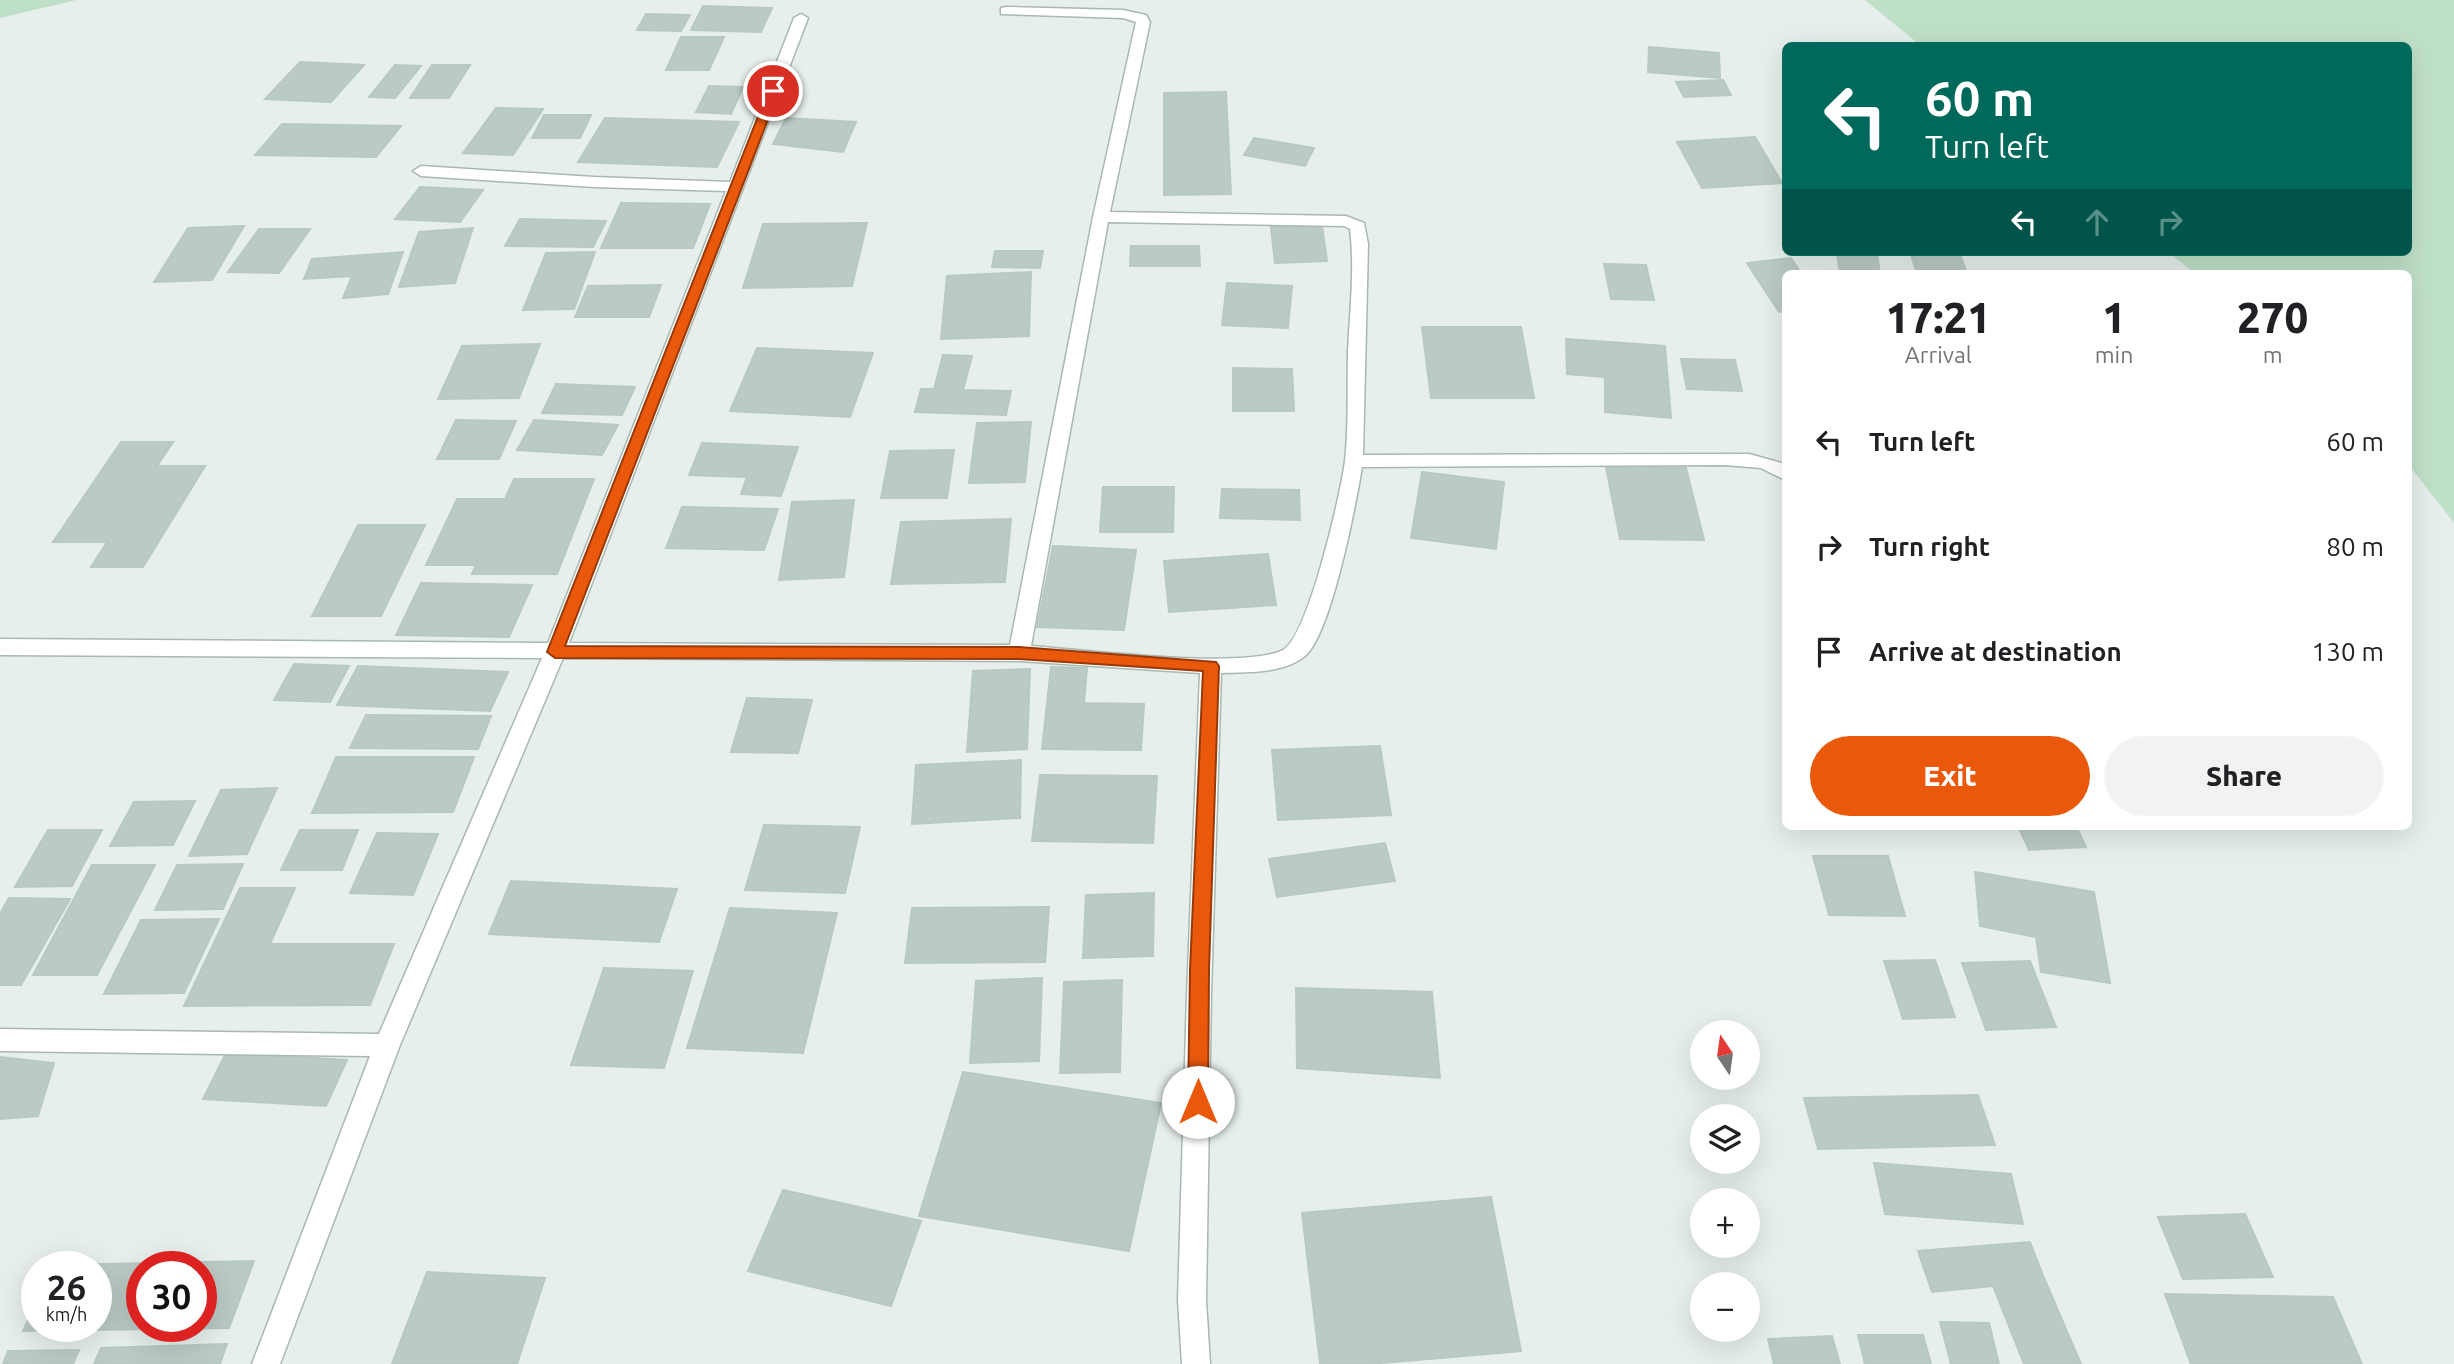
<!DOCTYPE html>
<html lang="en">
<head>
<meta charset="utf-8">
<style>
  body { margin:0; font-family:Ubuntu,sans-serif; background:#f2f2f2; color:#202124; height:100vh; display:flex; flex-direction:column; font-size:26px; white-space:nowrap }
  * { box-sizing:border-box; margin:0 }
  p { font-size:23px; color:#757577 }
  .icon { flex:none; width:38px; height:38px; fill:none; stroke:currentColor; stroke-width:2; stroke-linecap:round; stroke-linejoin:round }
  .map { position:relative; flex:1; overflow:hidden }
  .drawer { position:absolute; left:1782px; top:270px; width:630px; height:560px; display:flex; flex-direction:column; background:#fff; border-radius:10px; box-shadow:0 7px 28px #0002 }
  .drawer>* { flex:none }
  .hud { position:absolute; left:1782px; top:42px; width:630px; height:214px; border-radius:10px; box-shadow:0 7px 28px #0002; background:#00695c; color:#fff; overflow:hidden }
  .needle { width:46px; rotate:347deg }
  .buttons { position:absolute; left:1690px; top:1020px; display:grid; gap:14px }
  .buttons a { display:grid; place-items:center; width:70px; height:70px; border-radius:50%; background:#fff; box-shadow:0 7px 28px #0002; font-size:35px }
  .speed { position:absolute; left:21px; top:1251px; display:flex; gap:14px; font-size:35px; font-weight:700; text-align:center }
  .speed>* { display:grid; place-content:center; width:91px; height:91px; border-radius:50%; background:#fff; box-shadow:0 7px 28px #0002; line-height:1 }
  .speed small { font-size:18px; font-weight:400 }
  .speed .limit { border:10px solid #d22; background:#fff; color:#111 }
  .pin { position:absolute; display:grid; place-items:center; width:60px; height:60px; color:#fff; margin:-30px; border:4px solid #fff; border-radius:50%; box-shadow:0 2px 7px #0007 }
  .me { position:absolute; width:77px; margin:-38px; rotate:0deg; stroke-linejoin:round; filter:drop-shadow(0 0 5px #0008) }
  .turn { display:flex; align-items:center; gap:24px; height:147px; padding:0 28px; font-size:32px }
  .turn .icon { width:91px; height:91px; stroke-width:2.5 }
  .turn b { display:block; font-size:49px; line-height:60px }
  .lanes { display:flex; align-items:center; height:66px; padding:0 28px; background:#0003; justify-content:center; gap:35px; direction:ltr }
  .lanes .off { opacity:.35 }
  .eta { display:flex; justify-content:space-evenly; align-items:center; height:119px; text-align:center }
  .eta b { font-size:42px; font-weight:800; line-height:49px }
  .cta { display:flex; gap:14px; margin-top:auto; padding:14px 28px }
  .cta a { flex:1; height:80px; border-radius:42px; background:#ea580c; color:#fff; font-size:28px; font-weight:800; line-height:80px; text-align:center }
  .cta a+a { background:#f2f2f2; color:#202124 }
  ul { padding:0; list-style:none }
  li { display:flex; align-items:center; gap:21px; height:105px; padding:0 28px }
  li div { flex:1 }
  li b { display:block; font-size:26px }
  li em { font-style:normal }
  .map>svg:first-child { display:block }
  .green { fill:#bfe0c8 }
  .building { fill:#bbcac4; stroke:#b8c9c2; stroke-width:2; fill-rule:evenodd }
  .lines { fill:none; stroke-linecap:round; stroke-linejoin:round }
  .minor-casing { stroke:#a8b8b2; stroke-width:3 }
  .minor { fill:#fff; fill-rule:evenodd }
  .route { fill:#ea580c; stroke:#983908; stroke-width:2 }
</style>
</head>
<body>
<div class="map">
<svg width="2454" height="1364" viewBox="0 0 2454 1364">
  <rect width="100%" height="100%" fill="#e6efeb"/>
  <path class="green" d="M0,0H76L0,18Z
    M1865,0H2454V523L2408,464V273H2194L2168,252H2408V46L1920,45Z"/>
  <path class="building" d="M703,6L772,8L761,32L691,30Z
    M646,14L690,15L681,31L637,30Z
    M681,37H724L709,70H666Z
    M1649,47L1719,53L1720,78L1648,72Z
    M300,62L364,65L331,102L265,99Z
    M395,65L421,66L395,98L369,97Z
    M432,65H470L449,98H410Z
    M1723,80L1731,95L1684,97L1676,82Z
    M709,86L743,87L731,114L696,112Z
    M1226,92L1231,194L1164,195V93Z
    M496,108L543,109L513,155L463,153Z
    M544,115H591L580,138H532Z
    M605,118L739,122L717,167L578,162Z
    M786,118L856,122L843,152L773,144Z
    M282,124L401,126L376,157L255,155Z
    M1755,137L1782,183L1702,188L1677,142Z
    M1254,138L1314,148L1305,166L1244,155Z
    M420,187L483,190L460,222L395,219Z
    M621,203L710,204L693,248H601Z
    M520,219L606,221L593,247L505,246Z
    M867,223L852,286L743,288L763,224Z
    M244,226L212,280L154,282L188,228Z
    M1322,226L1327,261L1275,263L1271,227Z
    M473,228L455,283L399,287L419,232Z
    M259,229H310L279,273L228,272Z
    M1131,246H1199L1200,266H1130Z
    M995,251H1043L1040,268L992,267Z
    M403,252L388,294L343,298L352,276L304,279L312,259Z
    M595,252L574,309L523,310L546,253Z
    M1837,252L1877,255L1880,273H1840Z
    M1910,252H1959L1967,273H1917Z
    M1791,258L1801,273H1785V311L1779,312L1747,263Z
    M1604,264L1646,265L1654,300L1611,299Z
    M1031,272L1029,336L941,339L947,276Z
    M1227,283L1292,286L1288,328L1222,325Z
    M661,285L649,317H575L588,286Z
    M1422,327H1521L1534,398H1431Z
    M1566,339L1665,346L1671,418L1605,412V377L1567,374Z
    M540,344L519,398L438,399L462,346Z
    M757,348L873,353L850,417L730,411Z
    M943,355L972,356L963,390L1011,391L1006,415L915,412L921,389H934Z
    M1681,359L1735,360L1742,391L1687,389Z
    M1233,368L1292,369L1294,411H1233Z
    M556,384L635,387L622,415L542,413Z
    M456,420L516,421L499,459H437Z
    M534,420L618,425L602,455L517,450Z
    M1031,422L1025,482L969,483L977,423Z
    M121,442H173L157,466H205L143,567H91L107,542H53Z
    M702,443L798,447L781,496L741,494L747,477L689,475Z
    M954,450L947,498H881L890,451Z
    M1606,467L1686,468L1704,540L1620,539Z
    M1422,472L1504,482L1496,549L1411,538Z
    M514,479H594L557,574H472Z
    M1103,487H1174L1173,532H1100Z
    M1222,489L1299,490L1300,520L1220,518Z
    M457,499H504L475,565H426Z
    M854,500L844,577L779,580L792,502Z
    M682,507L778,509L764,550L666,548Z
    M1011,519L1005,582L891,584L901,522Z
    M358,525H425L381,616H312Z
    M1053,546L1136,550L1124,630L1037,627Z
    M1268,554L1276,605L1169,612L1164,561Z
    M421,583L532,585L509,637L396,635Z
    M294,664L349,666L330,702L274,700Z
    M358,666L508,672L490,711L337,705Z
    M1051,667L1087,668L1084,703L1144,704L1141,750L1042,749Z
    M1030,669L1027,749L967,752L973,671Z
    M747,698L812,700L798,753L731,752Z
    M366,715L491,716L478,749L350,748Z
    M1380,746L1391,815L1278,820L1272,750Z
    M336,757H474L453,812L312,813Z
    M1021,760L1020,818L912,824L916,765Z
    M1040,775L1157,776L1153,843L1032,841Z
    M277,788L247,854L189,856L221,790Z
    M195,801L173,845L110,846L134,802Z
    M764,825L860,827L845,893L745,890Z
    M2018,826H2076L2086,847L2029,850Z
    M48,830H102L72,886L15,887Z
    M300,830H358L342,870H281Z
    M377,833L438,834L413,895L350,893Z
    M1385,843L1395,881L1277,897L1269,859Z
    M1813,856H1888L1905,916L1829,915Z
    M243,864L223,909L155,910L177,865Z
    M92,865H155L97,975H33Z
    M1975,872L2094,892L2110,983L2041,972L2036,937L1980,926Z
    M511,881L677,889L659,942L489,934Z
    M240,888H295L270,944H394L370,1005L184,1006Z
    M1154,893L1153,956L1083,958L1086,895Z
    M9,898L70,899L21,985H0V914Z
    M1049,907L1045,962L905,963L912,908Z
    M730,908L837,913L803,1053L687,1048Z
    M219,919L184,993L104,994L141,920Z
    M1935,960L1955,1017L1903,1019L1884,961Z
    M2030,961L2056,1027L1986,1030L1962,963Z
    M604,968L693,971L664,1068L571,1065Z
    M1042,978L1039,1061L970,1063L976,981Z
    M1122,980L1120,1072L1060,1073L1064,982Z
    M1296,988L1432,992L1440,1078L1297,1068Z
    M226,1053L347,1060L326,1106L203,1099Z
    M0,1057L54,1063L38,1116L0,1119Z
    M963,1072L1161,1103L1129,1251L919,1216Z
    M1978,1095L1995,1145L1818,1149L1804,1098Z
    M1874,1163L2011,1174L2023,1224L1885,1214Z
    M783,1190L921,1221L891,1306L748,1271Z
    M1491,1197L1521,1351L1370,1364H1320L1302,1213Z
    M2245,1214L2273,1277L2183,1279L2158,1217Z
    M2030,1242L2044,1278L2081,1364H2024L1993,1286L1932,1292L1918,1251Z
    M254,1261L229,1328L23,1331L37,1301V1326H96V1267H52L53,1265ZM142,1267H201V1326H142Z
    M427,1272L545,1278L517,1364H392Z
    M2165,1294L2333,1297L2362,1364H2191Z
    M1940,1322L1989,1323L1999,1364H1951Z
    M1858,1335H1923L1931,1364H1865Z
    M1832,1336L1840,1364H1774L1768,1339Z
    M227,1344L220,1364H94L101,1348Z
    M79,1350L73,1364H3L8,1351Z"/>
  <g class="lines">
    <defs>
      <path id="minor" d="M1006,7L1123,10L1146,15L1150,22L1110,212L1346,216L1364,223L1368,244L1363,455L1749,454L1785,464V480L1761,468L1725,465L1362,467C1356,504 1331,635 1305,656C1283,674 1247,672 1221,673L1211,994L1206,1300L1210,1364H1182L1178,1300L1187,994L1200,673L1019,661L563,658L400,1045L280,1364H252L370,1056L0,1051V1029L379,1034L542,658L0,655V639L548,643L726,191L594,187L421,176L413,171L421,166L594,177L730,182L794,18L801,14L808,18L569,643L1010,645L1093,217L1136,22L1123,18L1001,14V8ZM1108,222L1344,226L1350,229C1355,268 1350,310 1348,350C1347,387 1349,425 1345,461C1341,493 1308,637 1283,650C1243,670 1083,650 1031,646Z"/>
    </defs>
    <use href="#minor" class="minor-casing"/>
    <use href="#minor" class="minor"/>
  </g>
  <path class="route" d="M773,88L779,91L565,646L1019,647L1216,662L1219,666L1209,970L1208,1102L1205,1108L1198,1111L1191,1108L1188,1102L1190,970L1203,671L1019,659L555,658L547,652L768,91Z"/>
</svg>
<div class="buttons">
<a><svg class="needle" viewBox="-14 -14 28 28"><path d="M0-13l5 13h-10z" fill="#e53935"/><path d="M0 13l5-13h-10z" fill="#757577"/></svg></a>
<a><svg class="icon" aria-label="layers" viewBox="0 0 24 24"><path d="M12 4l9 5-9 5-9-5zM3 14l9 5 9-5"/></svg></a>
<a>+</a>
<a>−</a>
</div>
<div class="speed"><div>26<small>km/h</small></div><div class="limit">30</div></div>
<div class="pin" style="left:773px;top:91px;background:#d93025"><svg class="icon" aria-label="arrive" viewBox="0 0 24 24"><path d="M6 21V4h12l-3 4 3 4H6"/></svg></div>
<svg class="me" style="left:1198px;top:1102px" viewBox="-20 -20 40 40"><circle r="19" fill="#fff"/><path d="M0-13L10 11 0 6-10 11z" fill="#ea580c"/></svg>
<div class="hud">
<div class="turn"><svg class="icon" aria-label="left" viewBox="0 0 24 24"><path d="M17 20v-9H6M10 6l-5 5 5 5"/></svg><div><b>60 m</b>Turn left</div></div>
<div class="lanes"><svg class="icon" aria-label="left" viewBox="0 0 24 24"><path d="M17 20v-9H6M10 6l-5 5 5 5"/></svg><svg class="icon off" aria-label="ahead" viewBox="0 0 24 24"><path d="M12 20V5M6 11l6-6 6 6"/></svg><svg class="icon off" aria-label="right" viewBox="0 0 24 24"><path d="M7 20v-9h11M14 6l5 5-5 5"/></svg></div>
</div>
<section class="drawer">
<div class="eta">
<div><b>17:21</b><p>Arrival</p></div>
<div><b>1</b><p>min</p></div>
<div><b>270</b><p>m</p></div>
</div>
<ul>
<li><svg class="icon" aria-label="left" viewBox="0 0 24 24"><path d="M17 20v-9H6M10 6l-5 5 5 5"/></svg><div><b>Turn left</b></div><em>60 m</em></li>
<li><svg class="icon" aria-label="right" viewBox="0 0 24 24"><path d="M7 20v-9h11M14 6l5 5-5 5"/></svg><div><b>Turn right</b></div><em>80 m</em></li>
<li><svg class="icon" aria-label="arrive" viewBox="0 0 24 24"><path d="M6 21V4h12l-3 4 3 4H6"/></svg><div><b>Arrive at destination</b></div><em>130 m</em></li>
</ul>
<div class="cta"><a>Exit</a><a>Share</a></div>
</section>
</div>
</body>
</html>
